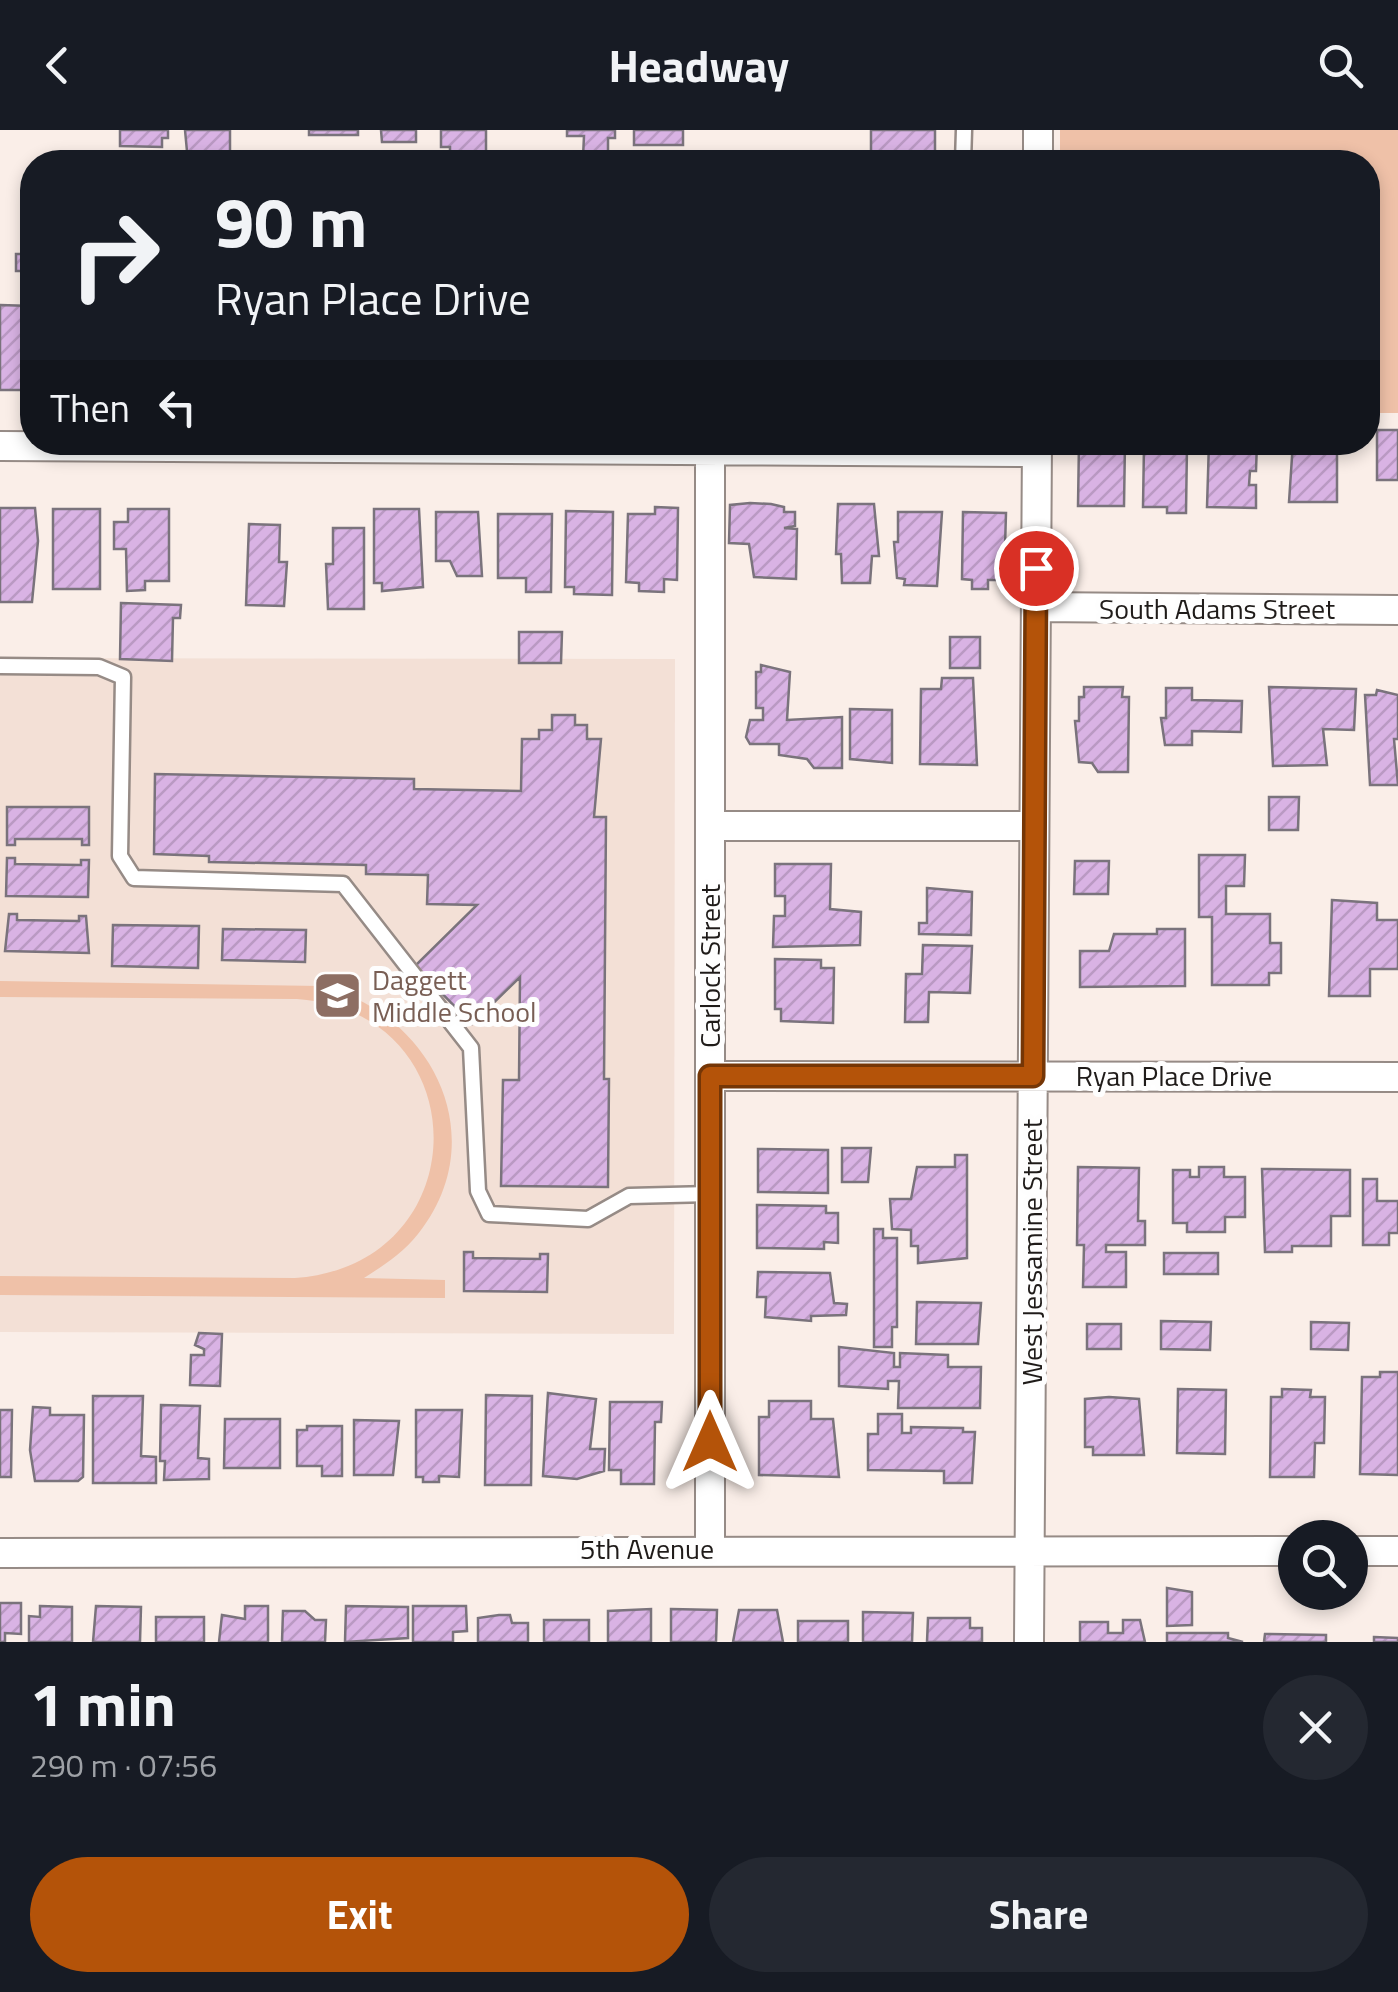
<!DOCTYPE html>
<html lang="en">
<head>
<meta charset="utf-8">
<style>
  body { margin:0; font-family:"Titillium Web",sans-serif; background:#242831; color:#f1f3f6; height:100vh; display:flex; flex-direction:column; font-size:38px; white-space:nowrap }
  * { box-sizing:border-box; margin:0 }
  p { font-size:32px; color:#9ea1a6 }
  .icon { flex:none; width:55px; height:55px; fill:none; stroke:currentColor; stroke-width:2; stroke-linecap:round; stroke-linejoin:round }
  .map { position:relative; height:1512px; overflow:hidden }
  .sheet { display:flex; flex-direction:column; background:#171b24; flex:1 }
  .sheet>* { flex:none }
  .top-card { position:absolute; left:20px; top:20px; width:1360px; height:305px; border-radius:40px; box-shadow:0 5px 15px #0003; background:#171b24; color:#f1f3f6; overflow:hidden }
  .tools { position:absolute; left:1278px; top:1390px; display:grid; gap:20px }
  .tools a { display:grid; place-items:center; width:90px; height:90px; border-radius:50%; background:#171b24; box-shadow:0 5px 15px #0003; font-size:50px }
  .pin { position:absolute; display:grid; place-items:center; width:85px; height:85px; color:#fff; margin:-42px; border:5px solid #fff; border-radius:50%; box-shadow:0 2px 10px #0007 }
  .me { position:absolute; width:110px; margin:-55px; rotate:0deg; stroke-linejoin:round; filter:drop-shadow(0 0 8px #0008) }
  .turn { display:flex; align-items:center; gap:35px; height:210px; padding:0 30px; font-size:45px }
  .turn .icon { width:130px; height:130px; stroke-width:2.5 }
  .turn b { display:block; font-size:70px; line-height:85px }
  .then { display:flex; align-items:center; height:95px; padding:0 30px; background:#0003; gap:20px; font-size:38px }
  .round { display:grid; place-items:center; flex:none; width:105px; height:105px; border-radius:52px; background:#242831 }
  .head { display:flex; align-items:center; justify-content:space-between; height:170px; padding:0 30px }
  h1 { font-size:60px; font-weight:700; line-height:75px }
  .primary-button { display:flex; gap:20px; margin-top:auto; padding:20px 30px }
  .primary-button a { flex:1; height:115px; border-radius:60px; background:#b45309; color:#fff; font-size:40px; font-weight:700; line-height:115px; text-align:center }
  .primary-button a+a { background:#242831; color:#f1f3f6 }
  header { display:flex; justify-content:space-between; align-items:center; height:130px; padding:0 30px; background:#171b24; font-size:45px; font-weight:700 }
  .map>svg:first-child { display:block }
  .built { fill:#f3e0d6 }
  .green { fill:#efc1a8 }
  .building { fill:url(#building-hatch); stroke:#7a737c; stroke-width:2.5 }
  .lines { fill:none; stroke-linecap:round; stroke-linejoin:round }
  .lane-casing { stroke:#968b86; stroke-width:19 }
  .street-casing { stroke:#968b86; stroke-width:32 }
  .lane { stroke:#fff; stroke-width:14 }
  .street { stroke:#fff; stroke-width:28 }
  .route-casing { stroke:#753606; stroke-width:25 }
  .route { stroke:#b45309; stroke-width:18 }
  .labels { text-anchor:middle; stroke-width:10; stroke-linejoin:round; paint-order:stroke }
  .street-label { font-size:28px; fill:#1f1b19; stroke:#fefefe }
  .education-label { font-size:28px; fill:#785e54; stroke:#fefefe; text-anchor:start }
</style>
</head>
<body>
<header><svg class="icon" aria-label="back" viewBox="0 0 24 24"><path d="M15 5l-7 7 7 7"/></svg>Headway<svg class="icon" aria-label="search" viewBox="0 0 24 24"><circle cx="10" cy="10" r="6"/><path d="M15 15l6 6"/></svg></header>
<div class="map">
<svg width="1398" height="1512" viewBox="0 0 1398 1512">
  <defs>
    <pattern id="building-hatch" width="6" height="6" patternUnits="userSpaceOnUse" patternTransform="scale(2.5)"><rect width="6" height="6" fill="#d9b3e4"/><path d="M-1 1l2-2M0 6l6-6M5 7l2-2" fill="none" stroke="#ba99c3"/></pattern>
  </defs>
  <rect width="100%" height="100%" fill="#faeee8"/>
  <path class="built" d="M0,528L675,529L674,1204L0,1202Z"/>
  <path class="green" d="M1060,0H1398V283H1368V32H1060Z
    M0,851L321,856C431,883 495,1007 418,1104C403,1123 384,1135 364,1148L445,1150V1168L0,1165V1146L295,1148C479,1135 480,882 297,869L0,867Z"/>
  <path class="building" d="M120,0H168V8H162V17L120,16Z
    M185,0H230V24L203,23V32H188Z
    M309,0H358V5H309Z
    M381,0H416V12H382Z
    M441,0H486V32H456V28H450V17H441Z
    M567,0H615V8H608V27H583L584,6H567Z
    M634,0H683V15H634Z
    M871,0H935V32H871Z
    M25,112H32V154H25V141H16V124H25Z
    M0,175L32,176V260H0Z
    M1377,300H1398V350H1377Z
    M1079,312H1125L1124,376H1078Z
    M1209,312H1257L1256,341H1250L1249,355H1256V378L1207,377Z
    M1293,312H1337V372H1289Z
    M1144,315L1187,316L1186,383H1167V377H1143Z
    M750,373L771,374L784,377V382H795V396L784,398L797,399L796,449L754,447L749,414L729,413L730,375Z
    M838,374H874L879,426H872L870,453H842L841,424H836Z
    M655,377L678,378L677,450L664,449V462L639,461V453L626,452L628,384H655Z
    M0,378H35L38,411L32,472H0Z
    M53,379H100V459H53Z
    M128,379H169V451H145V460L127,461L126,419H114V392H128Z
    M374,379H419L423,457L382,461V453H374Z
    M566,381L613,382L612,465L574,464V457H565Z
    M436,382H478L482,446H457L450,431H436Z
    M898,382H942L937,456L904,455L905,449L897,448L894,412H898Z
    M963,382L1006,383L1004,450H988V459H972V450L962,449Z
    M498,384H552L551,462H526V448H498Z
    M249,394L280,395L279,432H287L284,476L246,475Z
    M333,398H364V479H328L326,434H333Z
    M121,473L181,475L180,488H173L172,531L120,529Z
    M519,502H562L561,533H519Z
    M950,507H980V538H950Z
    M761,535L790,542L787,590L842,587V638H814L807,629L779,625V614H750L746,607L750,590H763V578H756V542H761Z
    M942,548H973L977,635L920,634L921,559H941Z
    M1084,557H1123L1122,567H1129L1128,642H1098L1092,633L1079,632L1075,591H1079V567H1084Z
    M1269,557L1356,559L1354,600L1323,599L1327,635L1273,636Z
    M1166,558H1192V570L1242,571L1241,602L1192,601V615H1165L1161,588H1166Z
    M1377,560L1398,565V609H1394L1398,655H1370L1365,565H1376Z
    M850,579L892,580V633L850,629Z
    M552,585H575V595H587V609H601L594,687H606L604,949H609L608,1057L501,1056L503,950H519L520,847L472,894L415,836L477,775L427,774L428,745L366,744V735L209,732V726L154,724L155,644L414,649V659L521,661L522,609H539V600H552Z
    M1269,667H1299L1298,700H1269Z
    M7,677H89V715H82V709H15V715H7Z
    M1199,725H1245L1244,756H1226V784H1270V813H1281V843H1269V855H1212V787H1199Z
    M7,728H15V734L81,735V730H89L88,767L6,766Z
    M1075,731H1109L1108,764H1074Z
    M775,734H831L830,779L861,782L860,815L773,817L774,786H785V766H775Z
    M927,758L972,762L971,805L919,804V793H927Z
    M1332,770L1377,773V790H1398V839H1370V866H1329Z
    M9,784H17V790L79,791V786H86L89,823L5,821Z
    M113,795L199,796L198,838L112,836Z
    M223,799L306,800L305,832L222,830Z
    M1157,799H1185V856L1080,857V821H1109L1114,804H1157Z
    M923,815L972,816L970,863L929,862L928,892H905L906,844H922Z
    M775,829L821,830V838H834L833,893L781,891V879H775Z
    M842,1018H871L868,1052H842Z
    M758,1019L828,1020V1063L758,1062Z
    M955,1025H967V1128L918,1133V1116H911V1100L892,1099L890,1069H911L917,1037H955Z
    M1078,1037L1139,1038L1138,1091H1145V1115H1106V1122H1126V1157H1083L1084,1115H1077Z
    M1199,1037H1224V1047H1245V1087H1225V1102H1187V1093H1173V1040H1190V1047H1199Z
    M1262,1039L1350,1040V1086H1331V1116H1292V1122H1265Z
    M1363,1049H1377V1071H1398V1103H1389V1115H1363Z
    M757,1075L826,1076V1083H838V1113L824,1112V1119L757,1118Z
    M874,1099H883V1108H897V1197H892V1217H874Z
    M464,1122H473V1128L540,1129V1124H548L547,1162L464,1161Z
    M1164,1123H1218V1144H1164Z
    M758,1142L830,1143L834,1173L847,1174L846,1185L811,1186V1191L765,1187L766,1167H757Z
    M917,1172L981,1173L978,1214H916Z
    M1161,1191L1211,1192L1210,1220L1161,1219Z
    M1311,1192L1349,1193L1348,1220L1311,1219Z
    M1087,1194H1121V1219H1087Z
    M199,1203L222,1204L220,1256L190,1255L191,1225H204V1219L195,1215Z
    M839,1217L894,1223V1237H900V1223L948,1225V1237H981L980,1278H898L899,1251H888V1259L839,1256Z
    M1380,1242H1398V1345L1360,1344L1362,1247H1380Z
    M1178,1259L1226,1260L1225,1324L1177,1323Z
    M1282,1259L1311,1260L1310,1267H1325L1324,1313H1315L1314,1347H1270L1271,1267H1282Z
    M548,1263L596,1269L590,1319H605L604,1341L577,1349L543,1346Z
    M486,1265L532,1266L531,1355H485Z
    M93,1266H143L141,1326L156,1327V1353H93Z
    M1109,1267L1139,1269L1144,1325H1093V1317H1085V1269Z
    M769,1271H811V1289H833L839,1347L759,1345V1287H769Z
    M610,1272H662L661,1292H655L654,1354H621V1340H609Z
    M161,1275L200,1276L198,1328L209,1329V1349L164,1350L165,1331H160Z
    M33,1277L50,1278V1285H84L83,1347L78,1351H35L30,1320Z
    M0,1280H12L11,1347H0Z
    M416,1280H462L459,1347L439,1346V1352H423V1347H416Z
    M878,1284H902V1303H911V1297L963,1298V1302H975L972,1353H944V1341L868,1340V1304H878Z
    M225,1289H280V1338H224Z
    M354,1290L399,1291L393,1345H354Z
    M307,1296H342V1346H322V1336H297V1300H307Z
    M1167,1458L1192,1462V1495L1167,1496Z
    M0,1473H21V1504L5,1503V1512H0Z
    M40,1476L72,1477V1512H29V1486L40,1487Z
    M96,1476L141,1477L140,1512H93Z
    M245,1476H268V1512H219L222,1485L245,1489Z
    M346,1476L408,1477V1508L345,1512Z
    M413,1476H466L467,1501L453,1502V1512H413Z
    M651,1479V1512H608V1481Z
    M671,1479L717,1480L716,1512H671Z
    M739,1480H777L783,1512H733Z
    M283,1481H305L315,1490H326L325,1512H282Z
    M863,1482L913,1483L912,1512H863Z
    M499,1485H510L512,1493H528V1512H478V1488Z
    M156,1487H204V1512H156Z
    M928,1488H970V1498H982V1512H927Z
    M544,1490H589V1512H544Z
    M1123,1490H1140L1145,1512H1080V1492H1108V1503H1123Z
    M798,1491H848V1512H798Z
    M1167,1503H1228V1508L1243,1512H1167Z
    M1265,1504L1326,1505V1512H1264Z
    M1374,1507L1398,1508V1512H1374Z"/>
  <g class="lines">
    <defs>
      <path id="lane" d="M963,32L964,0
        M0,536L99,537L123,547L120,726L134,748L343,754L471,918L478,1061L489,1084L588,1089L629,1066L710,1064"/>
      <path id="street" d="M1038,32V0
        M0,316L1037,322
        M1036,477L1398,480
        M710,696H1034
        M710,946L1398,947
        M710,1419V312
        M1350,1421H1398
        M0,1423L1295,1421
        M1029,1512L1037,312"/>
    </defs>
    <use href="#lane" class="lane-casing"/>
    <use href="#street" class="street-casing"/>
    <use href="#lane" class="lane"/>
    <use href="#street" class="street"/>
  </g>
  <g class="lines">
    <defs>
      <path id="route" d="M710,1312V946H1033L1036,438"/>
    </defs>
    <use href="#route" class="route-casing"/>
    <use href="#route" class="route"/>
  </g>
  <defs>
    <symbol id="school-square" viewBox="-11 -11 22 22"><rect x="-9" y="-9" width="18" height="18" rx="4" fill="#8d6e63" stroke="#fefefe"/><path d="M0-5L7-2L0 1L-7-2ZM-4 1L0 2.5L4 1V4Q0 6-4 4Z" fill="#fff"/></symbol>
  </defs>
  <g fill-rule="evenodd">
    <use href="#school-square" x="310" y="838" width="55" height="55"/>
  </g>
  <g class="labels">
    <g class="street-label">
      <text x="1217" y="489">South Adams Street</text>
      <text transform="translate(710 836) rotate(-90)" y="10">Carlock Street</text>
      <text x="1174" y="956">Ryan Place Drive</text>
      <text transform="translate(1032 1122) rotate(-90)" y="10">West Jessamine Street</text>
      <text x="647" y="1429">5th Avenue</text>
    </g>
    <g class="education-label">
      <text x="372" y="860">Daggett<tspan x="372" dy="32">Middle School</tspan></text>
    </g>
  </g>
</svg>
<div class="tools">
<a><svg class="icon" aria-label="search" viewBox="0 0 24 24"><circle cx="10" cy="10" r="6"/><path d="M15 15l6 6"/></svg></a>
</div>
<div class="pin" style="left:1036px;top:438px;background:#d93025"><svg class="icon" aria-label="arrive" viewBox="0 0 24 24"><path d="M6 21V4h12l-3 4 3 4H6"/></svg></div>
<svg class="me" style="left:710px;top:1312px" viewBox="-20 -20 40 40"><path d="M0-17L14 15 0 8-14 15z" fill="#b45309" stroke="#fff" stroke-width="4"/></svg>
<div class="top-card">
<div class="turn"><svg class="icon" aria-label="right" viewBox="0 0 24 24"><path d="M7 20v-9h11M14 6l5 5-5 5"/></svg><div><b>90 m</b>Ryan Place Drive</div></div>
<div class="then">Then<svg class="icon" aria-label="left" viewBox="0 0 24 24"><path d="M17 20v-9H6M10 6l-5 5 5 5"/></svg></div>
</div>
</div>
<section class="sheet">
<div class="head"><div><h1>1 min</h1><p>290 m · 07:56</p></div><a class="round"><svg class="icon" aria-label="close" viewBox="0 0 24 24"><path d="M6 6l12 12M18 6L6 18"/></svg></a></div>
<div class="primary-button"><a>Exit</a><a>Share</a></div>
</section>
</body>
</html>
